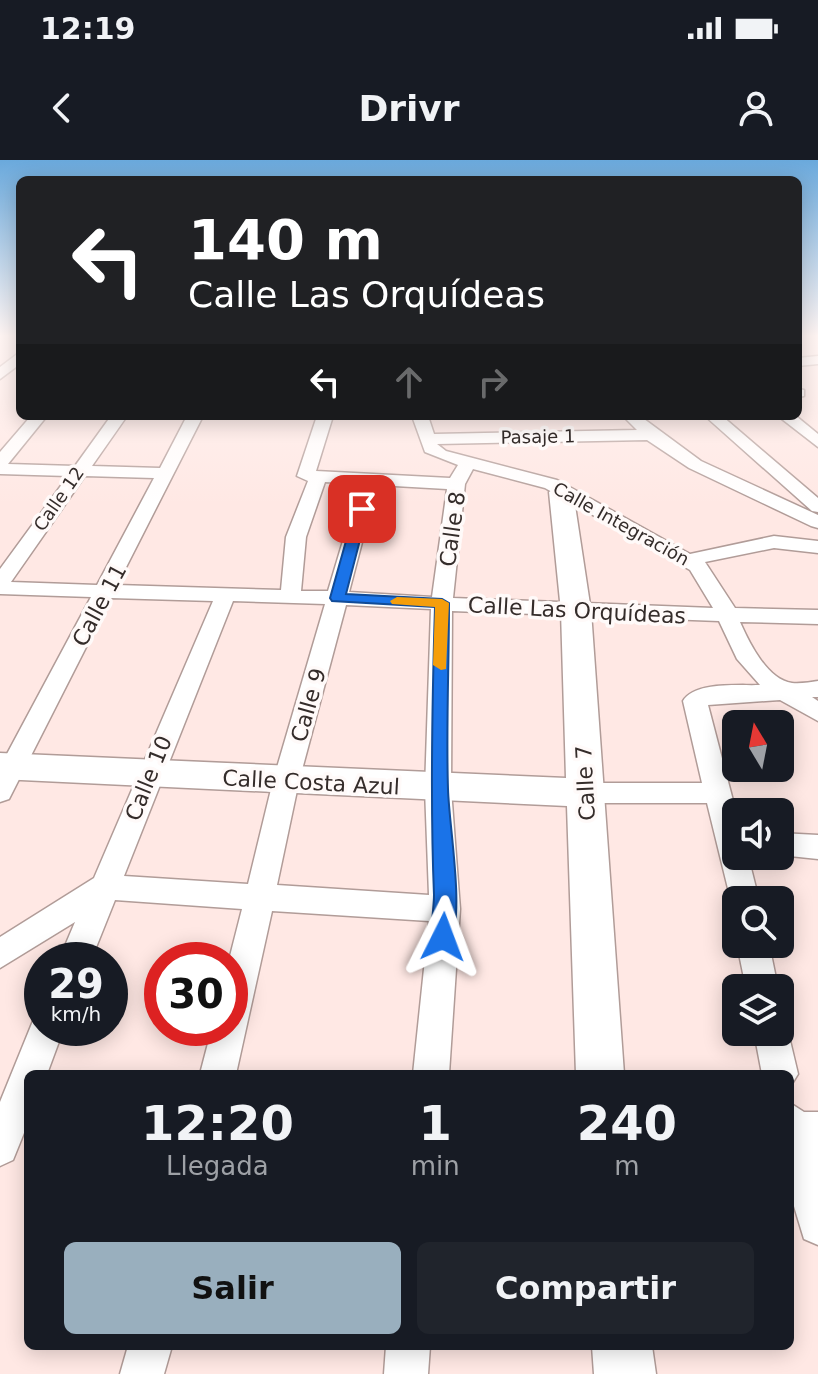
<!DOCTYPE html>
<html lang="es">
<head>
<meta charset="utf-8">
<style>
  body { margin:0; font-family:"DejaVu Sans",sans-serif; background:#20242c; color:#f1f3f6; height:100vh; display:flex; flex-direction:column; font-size:30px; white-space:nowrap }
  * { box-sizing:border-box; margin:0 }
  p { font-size:26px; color:#9ea1a6 }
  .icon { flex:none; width:44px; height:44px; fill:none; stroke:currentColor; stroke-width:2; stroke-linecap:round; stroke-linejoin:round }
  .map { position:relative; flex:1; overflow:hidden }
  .panel { position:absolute; left:24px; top:910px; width:770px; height:280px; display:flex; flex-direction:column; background:#171b24; border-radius:12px; box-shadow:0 4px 20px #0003 }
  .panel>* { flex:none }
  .top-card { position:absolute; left:16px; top:16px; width:786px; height:244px; border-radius:12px; box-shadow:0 4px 20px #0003; background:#202124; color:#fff; overflow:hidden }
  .needle { width:52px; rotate:350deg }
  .controls { position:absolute; left:722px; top:550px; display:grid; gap:16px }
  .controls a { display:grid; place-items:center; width:72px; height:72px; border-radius:12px; background:#171b24; box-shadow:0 4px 20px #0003; font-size:40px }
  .speed { position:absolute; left:24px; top:782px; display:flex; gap:16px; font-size:40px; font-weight:700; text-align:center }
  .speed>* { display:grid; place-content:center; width:104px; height:104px; border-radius:50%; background:#171b24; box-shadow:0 4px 20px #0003; line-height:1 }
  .speed small { font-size:20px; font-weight:400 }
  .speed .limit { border:12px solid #d22; background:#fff; color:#111 }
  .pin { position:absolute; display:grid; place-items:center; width:68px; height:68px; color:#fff; margin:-34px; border-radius:16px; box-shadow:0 4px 12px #0006 }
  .me { position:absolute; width:88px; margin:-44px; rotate:3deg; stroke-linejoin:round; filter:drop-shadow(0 0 6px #0008) }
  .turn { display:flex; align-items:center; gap:28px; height:168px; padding:0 40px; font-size:36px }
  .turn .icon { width:104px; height:104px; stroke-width:2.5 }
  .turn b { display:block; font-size:56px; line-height:68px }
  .lanes { display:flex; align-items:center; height:76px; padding:0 40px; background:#0003; justify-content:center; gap:40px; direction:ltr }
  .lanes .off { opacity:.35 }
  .eta { display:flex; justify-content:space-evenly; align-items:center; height:136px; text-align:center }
  .eta b { font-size:48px; font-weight:700; line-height:56px }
  .button { display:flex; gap:16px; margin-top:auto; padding:16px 40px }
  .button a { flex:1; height:92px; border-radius:12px; background:#99afbe; color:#111; font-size:32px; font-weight:700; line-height:92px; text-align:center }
  .button a+a { background:#20242c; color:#f1f3f6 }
  .status { display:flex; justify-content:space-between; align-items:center; height:56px; padding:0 40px; background:#171b24; direction:ltr }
  .status svg { height:22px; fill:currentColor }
  header { display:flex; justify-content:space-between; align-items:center; height:104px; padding:0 40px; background:#171b24; font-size:36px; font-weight:700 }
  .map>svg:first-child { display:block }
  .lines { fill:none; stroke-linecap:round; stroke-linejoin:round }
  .street-casing { stroke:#b19c98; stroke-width:3 }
  .secondary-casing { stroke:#b19c98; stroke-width:3 }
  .street { fill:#fff; fill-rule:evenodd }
  .secondary { fill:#fff; fill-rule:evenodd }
  .route { fill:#1a73e8; stroke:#114b97; stroke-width:2 }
  .slow { fill:#f59e0b }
  .labels { text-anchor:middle; stroke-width:7; stroke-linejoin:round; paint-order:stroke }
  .far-street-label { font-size:18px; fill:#342c2a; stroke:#fffaf9 }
  .street-label { font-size:22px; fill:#342c2a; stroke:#fffaf9 }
</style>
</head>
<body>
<div class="status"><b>12:19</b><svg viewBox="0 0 49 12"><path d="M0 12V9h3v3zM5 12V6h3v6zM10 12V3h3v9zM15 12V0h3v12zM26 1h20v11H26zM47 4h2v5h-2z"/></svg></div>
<header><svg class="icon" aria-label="back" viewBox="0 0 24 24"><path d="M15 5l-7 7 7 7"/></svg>Drivr<svg class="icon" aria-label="person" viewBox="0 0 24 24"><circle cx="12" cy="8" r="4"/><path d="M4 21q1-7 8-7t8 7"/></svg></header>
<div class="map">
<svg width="818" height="1214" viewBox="0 0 818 1214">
  <rect width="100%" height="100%" fill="#ffe8e4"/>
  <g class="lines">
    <defs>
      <path id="street" d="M20,192V204L0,219V207Z
        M818,196V204L798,206V198Z
        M798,229L804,230V236L798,237Z
        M31,256H47L8,304L75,306L111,256H127L92,306L160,308L187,256H203L117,425L281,430L286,377L308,321L297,316L317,256H333L316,311L450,318L458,305L425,292L412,256H428L434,274L637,270L623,256H640L701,301L818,355V368L811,366L689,308L647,280L437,284L446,291L557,320L690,394L774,376L818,381V393L774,388L705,402L735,448L818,450V464L740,462C749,482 767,520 792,523C801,524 810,522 818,521V537H812L818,541V561L780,540L708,545L736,652V696H748L759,740H736L733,749L707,643H585L576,640L572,633L576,626L585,623H702L683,541C695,521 740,526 760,525L737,499L719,461L452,451L451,629L460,749L449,914H413L429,761L272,751L236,914H200L212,868H230L229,800L242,749L115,740L91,800H59L75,762L0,808V777L94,718L213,441L111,438L9,639L0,642V607L91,437L0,434V409L68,316L0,314V292ZM473,309L545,328L690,410L713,448L453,438L465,324ZM85,316L154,318L97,425L11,422ZM325,322L360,324L328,431H301L306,377ZM377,325L447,329L432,437L349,432ZM233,441L325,444L273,621L248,724L124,716ZM346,445L431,449L425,629L429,735L277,725L299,621Z
        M705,256H722L818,338V352L812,351Z
        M778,256H796L818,274V287Z
        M780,673L818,675V699L780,695Z
        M737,784H769L778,828H746Z
        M42,854V868H64L47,914H28V963L13,1000L0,1006V942L35,856Z
        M780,859L788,872L798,914L790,927V914H762L754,872H780Z
        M790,943L804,952H818V1085L804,1079L790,1033Z
        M128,1186H172L164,1214H120Z
        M386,1186H430L428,1214H384Z"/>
      <path id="secondary" d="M561,325L573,332L591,451L624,914H576L567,646L0,619V593L566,618L561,451L549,332Z
        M592,1186H652L656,1214H594Z"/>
    </defs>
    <use href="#street" class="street-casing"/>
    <use href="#secondary" class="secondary-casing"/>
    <use href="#street" class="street"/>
    <use href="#secondary" class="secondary"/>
  </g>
  <linearGradient id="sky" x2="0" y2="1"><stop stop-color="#6aa9dc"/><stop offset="0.51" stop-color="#fff5f3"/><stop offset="1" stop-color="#fff5f3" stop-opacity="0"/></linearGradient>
  <rect width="818" height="345" fill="url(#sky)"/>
  <path class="route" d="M362,345L368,349L346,434L442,439L449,443C449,505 446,568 448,629C449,667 465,753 450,783L443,786L435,783C429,770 434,750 434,735C430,639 432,544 435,447L332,441L330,438L355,349Z"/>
  <path class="slow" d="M397,437L442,439L449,443L446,509L441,510L433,505L435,447L392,444L390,441Z"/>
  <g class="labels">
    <g class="far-street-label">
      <text transform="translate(538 277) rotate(-1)" y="6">Pasaje 1</text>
      <text transform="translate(59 339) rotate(-55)" y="6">Calle 12</text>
      <text transform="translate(621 364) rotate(29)" y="6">Calle Integración</text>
    </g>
    <g class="street-label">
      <text transform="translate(452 369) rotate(-82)" y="8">Calle 8</text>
      <text transform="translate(99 445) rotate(-62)" y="8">Calle 11</text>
      <text transform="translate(577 450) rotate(3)" y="8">Calle Las Orquídeas</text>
      <text transform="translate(308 545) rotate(-74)" y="8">Calle 9</text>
      <text transform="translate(148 618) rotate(-68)" y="8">Calle 10</text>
      <text transform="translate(311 622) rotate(3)" y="8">Calle Costa Azul</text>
      <text transform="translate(585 623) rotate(-93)" y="8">Calle 7</text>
    </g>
  </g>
</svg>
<div class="controls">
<a><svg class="needle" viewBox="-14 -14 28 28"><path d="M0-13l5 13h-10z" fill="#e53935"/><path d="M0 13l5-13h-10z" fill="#9ea1a6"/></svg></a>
<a><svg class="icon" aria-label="sound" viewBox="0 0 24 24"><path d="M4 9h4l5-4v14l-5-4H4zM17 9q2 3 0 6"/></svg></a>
<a><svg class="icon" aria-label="search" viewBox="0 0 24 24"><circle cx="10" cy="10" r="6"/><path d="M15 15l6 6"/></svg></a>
<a><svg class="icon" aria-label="layers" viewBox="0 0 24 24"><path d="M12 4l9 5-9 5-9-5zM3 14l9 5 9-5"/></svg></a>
</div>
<div class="speed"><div>29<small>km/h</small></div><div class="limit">30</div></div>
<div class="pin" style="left:362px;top:349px;background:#d93025"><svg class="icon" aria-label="arrive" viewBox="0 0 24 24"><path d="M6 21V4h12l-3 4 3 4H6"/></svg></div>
<svg class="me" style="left:443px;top:777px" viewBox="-20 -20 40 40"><path d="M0-17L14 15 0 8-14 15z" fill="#1a73e8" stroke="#fff" stroke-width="4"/></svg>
<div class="top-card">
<div class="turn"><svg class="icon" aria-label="left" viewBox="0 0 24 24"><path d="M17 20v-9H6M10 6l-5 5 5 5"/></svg><div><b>140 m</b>Calle Las Orquídeas</div></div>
<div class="lanes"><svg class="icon" aria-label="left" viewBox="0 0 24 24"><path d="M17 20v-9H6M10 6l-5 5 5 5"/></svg><svg class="icon off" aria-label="ahead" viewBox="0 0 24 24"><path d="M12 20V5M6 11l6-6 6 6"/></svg><svg class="icon off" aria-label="right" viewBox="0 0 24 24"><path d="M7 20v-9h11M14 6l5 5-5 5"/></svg></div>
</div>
<section class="panel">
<div class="eta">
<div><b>12:20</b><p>Llegada</p></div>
<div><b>1</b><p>min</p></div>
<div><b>240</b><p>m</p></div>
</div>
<div class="button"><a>Salir</a><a>Compartir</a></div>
</section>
</div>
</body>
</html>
